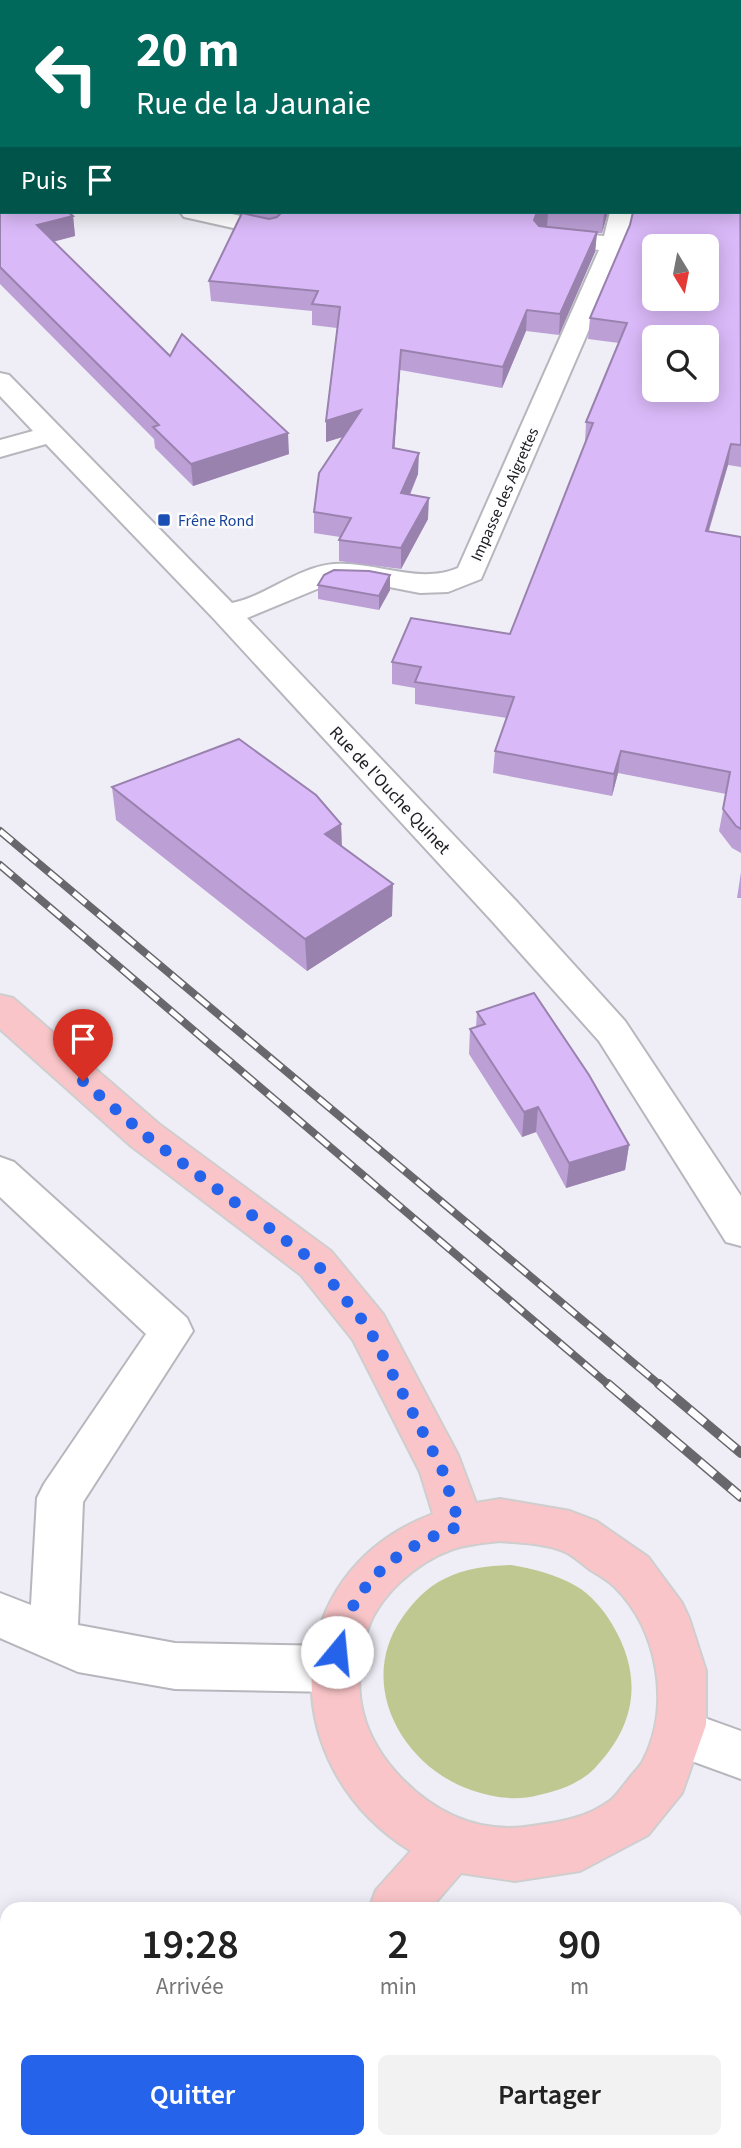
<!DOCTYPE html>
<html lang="fr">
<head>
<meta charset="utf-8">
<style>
  body { margin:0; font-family:"Source Sans 3",sans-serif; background:#f2f2f2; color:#222; height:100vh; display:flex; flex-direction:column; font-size:26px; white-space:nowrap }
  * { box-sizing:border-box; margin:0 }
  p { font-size:23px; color:#767676 }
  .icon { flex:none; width:38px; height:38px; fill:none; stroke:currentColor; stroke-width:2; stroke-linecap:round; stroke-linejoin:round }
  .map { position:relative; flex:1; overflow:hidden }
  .drawer { position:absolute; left:0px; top:1902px; width:742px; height:247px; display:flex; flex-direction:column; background:#fff; border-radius:21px 21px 0 0; box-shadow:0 4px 18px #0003 }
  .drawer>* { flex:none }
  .guide { position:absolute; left:0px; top:0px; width:742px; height:214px; box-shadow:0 4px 18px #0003; background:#00695c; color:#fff; overflow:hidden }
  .needle { width:46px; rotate:170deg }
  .controls { position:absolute; left:642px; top:234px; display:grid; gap:14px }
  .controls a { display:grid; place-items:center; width:77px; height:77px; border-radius:10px; background:#fff; box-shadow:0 4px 18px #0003; font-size:35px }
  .pin { position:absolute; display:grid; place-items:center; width:60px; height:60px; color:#fff; margin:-72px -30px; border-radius:50% 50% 50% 0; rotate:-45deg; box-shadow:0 0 7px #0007 }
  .pin .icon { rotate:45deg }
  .me { position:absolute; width:77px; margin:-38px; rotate:17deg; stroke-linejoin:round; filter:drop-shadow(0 0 5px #0008) }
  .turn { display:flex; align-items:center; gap:24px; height:147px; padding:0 21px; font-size:32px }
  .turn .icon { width:91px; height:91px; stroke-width:2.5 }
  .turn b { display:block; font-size:49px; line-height:60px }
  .then { display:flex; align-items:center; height:66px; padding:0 21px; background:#0003; gap:14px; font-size:26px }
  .eta { display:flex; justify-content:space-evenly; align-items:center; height:119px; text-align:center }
  .eta b { font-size:42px; font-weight:600; line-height:49px }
  .cta { display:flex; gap:14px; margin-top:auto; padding:14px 21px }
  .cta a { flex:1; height:80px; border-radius:10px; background:#2563eb; color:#fff; font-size:28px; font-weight:600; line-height:80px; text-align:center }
  .cta a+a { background:#f2f2f2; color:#222 }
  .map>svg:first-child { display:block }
  .green { fill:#c0c892 }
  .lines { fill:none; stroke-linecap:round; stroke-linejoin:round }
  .minor-casing { stroke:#b6b6bd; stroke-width:4 }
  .major-casing { stroke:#cececf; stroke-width:4 }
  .minor { fill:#fff; fill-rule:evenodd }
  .major { fill:#fac5c8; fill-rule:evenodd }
  .rail-far1-casing { stroke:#68676c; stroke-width:8 }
  .rail-casing { stroke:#68676c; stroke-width:10 }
  .rail-far1 { stroke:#fdfcfe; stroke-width:5; stroke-dasharray:16; stroke-linecap:butt }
  .rail { stroke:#fdfcfe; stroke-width:7; stroke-dasharray:20; stroke-linecap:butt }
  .wall { fill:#bb9fd5 }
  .shaded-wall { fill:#9982ae }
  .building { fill:#dab9f8; stroke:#9982ae; stroke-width:2; fill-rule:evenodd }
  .route { stroke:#2563eb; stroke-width:12; stroke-dasharray:0 21.6 }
  .transit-dot { fill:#1a4fb4; stroke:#fdfcfe; stroke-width:2.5 }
  .labels { text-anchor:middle; stroke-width:5; stroke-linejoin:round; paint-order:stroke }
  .far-street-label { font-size:16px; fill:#212124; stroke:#fdfcfe }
  .far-transit-label { font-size:16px; fill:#164399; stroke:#fdfcfe; text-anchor:start }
  .street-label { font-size:18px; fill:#212124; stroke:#fdfcfe }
</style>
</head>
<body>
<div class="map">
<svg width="741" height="2148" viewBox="0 0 741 2148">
  <rect width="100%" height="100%" fill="#efeef6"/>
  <path class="green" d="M511,1565C534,1569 555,1574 576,1586C590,1594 604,1610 612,1624C643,1676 637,1724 595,1768C581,1783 558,1791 539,1795C517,1801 493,1798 471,1790C402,1766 356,1684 402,1618C413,1602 427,1587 444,1579C466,1568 487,1566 511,1565Z"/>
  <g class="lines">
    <defs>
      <path id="minor" d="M180,212H223L277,224L281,229L277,234L269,236L184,217Z
        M610,212H634L626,244L481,579L448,592L420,593L369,583L334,582L247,618L518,903L625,1021L741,1196V1246L726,1242L599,1041L492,921L214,619L46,444L0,457V440L33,431L0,396V373L9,375L232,603C267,596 297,567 334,564C376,561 418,585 458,568L599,250L538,243L535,238L538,233L547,231L604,236Z
        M0,1157L14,1162L187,1318L193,1331L83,1502L78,1625L175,1643L334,1646L351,1653L358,1669L351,1685L334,1692L175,1689L78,1672L0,1638V1593L31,1605L37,1498L44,1484L146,1334L0,1197Z
        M685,1711L741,1731V1779L667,1752L660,1735L667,1718Z"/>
      <path id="major" d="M0,995L13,998L159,1124L331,1251L383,1314L458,1455L476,1503L500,1499L570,1511L596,1521L648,1557L682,1603L689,1618L706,1671V1725L682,1793L648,1835L580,1871L515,1881L461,1873L430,1909H369L376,1890L411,1851C274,1767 276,1573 433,1514L420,1472L353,1340L301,1275L131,1146L0,1029ZM500,1541C520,1543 544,1543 563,1551C572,1554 581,1563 589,1569C597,1574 608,1580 615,1587C658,1630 671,1704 644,1759C641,1766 633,1773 628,1780C623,1786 617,1795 611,1800C587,1818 561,1822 532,1826C482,1834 439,1816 403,1780C362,1738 350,1693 366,1635C376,1597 416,1562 453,1549C468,1544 484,1543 500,1541Z
        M109,2142H170L168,2148H106Z"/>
    </defs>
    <use href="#minor" class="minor-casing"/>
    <use href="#major" class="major-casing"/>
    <use href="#minor" class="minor"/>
    <use href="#major" class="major"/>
    <defs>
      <path id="rail-far1" d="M0,831L661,1386
        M0,865L610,1386"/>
      <path id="rail" d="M608,1384L741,1497
        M659,1384L741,1453"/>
    </defs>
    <use href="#rail-far1" class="rail-far1-casing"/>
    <use href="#rail" class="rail-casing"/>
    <use href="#rail-far1" class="rail-far1"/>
    <use href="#rail" class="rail"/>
  </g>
  <path class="wall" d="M0,0H741V467L728,465L709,531L741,537V853L732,848L719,831L726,794L618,773L612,796L493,773L495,751L507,718L415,704V688L392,684V662L510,634L585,443L586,422L619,343L588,339L590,318L740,212V2H2V212L73,216L75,236L53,242L170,356L289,454L193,486L155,448L154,439L0,284Z
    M250,212H608L602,233H597L595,252L559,335L526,331L502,388L400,370L394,449L418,474L410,495L428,519L401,569L339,561V540L340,537L314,533V512L343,437L326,442V421L337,328L312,325V311L211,301L209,281L250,215Z
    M318,585L390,590L379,610L318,599Z
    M112,787L341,824L342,846L392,916L307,971L116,820Z
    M741,872V898H737Z
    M477,1012L629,1145L625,1170L566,1188L536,1132L522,1137L469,1054L470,1029L476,1027Z
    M741,2047V2142L735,2134V2052Z"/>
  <path class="shaded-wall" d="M0,161H1L2,181H0Z
    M537,212H548L547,228L536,232L534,220Z
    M604,212H608L602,233L604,213Z
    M73,216L75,236L39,245L37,225Z
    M597,232L595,252L559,335L560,314Z
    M527,310L526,331L502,388L503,367Z
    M401,350L400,370L393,470V448Z
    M361,410L362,431L326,442V421Z
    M288,433L289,454L193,486L191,464Z
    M731,444L728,465L702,552L706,531Z
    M419,453L418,474L401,515V493Z
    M429,498L428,519L401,569V548Z
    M390,575V590L379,610V596Z
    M621,751L618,773L612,796L614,774Z
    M341,824L342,857L325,834Z
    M393,884L392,916L307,971L305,939Z
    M538,1107L536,1132L522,1137L524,1112Z
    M629,1145L625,1170L566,1188L569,1163Z"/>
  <path class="building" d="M0,0H589V2H2V152H0Z
    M654,0H741V72L740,2Z
    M740,98L741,445L731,444L706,531L741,537V829L736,826L723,809L730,772L621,751L614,774L495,751L514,697L415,682L421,667L392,662L411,618L510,634L593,423L586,422L627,323L590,318L630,225L633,212H740ZM654,247H707V299H654ZM654,338H707V390H654Z
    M0,152L2,154V172L1,161H0Z
    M2,177V212H68L73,216L37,225L170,356L182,334L288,433L191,464L153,427L159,425L0,267V178Z
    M282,212H537L534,220L539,226L597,232L560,314L527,310L503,367L401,350L393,448L419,453L401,493L429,498L401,548L339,540L351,518L314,512L319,473L361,410L326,421L340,307L312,304L318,291L209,281L242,213L269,219L277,217Z
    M585,212H604V213Z
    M334,570L369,571L390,575L379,596L318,585L324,575Z
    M239,739L316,795L341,824L325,834L393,884L305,939L112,787Z
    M534,993L589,1075L629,1145L569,1163L538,1107L524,1112L470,1029L485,1024L477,1012Z
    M741,2047V2103L735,2095V2052Z"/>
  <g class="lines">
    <path class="route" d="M83,1081L145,1135L316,1263L368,1327L442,1469L460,1526C397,1547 350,1584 337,1652"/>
  </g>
  <rect class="transit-dot" x="157" y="513" width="14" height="14" rx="3.5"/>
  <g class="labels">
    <g class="far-street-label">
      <text transform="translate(504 494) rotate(-66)" y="6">Impasse des Aigrettes</text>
    </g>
    <g class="far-transit-label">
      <text x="178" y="526">Frêne Rond</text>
    </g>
    <g class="street-label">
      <text transform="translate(390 790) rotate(47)" y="6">Rue de l'Ouche Quinet</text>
    </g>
  </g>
</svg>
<div class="controls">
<a><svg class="needle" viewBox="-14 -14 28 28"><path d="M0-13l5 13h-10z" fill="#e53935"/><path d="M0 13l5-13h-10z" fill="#767676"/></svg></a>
<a><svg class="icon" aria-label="search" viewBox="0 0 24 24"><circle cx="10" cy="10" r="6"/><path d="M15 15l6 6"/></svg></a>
</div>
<div class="pin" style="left:83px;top:1081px;background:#d93025"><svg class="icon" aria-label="arrive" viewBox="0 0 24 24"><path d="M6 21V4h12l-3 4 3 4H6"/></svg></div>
<svg class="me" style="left:337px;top:1652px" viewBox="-20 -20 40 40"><circle r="19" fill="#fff"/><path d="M0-13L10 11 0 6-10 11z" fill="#2563eb"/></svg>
<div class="guide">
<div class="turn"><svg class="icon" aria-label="left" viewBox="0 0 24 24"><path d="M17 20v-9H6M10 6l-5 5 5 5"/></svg><div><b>20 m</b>Rue de la Jaunaie</div></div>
<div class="then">Puis<svg class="icon" aria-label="arrive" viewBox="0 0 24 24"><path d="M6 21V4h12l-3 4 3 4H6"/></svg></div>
</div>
<section class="drawer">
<div class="eta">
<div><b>19:28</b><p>Arrivée</p></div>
<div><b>2</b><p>min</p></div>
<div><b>90</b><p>m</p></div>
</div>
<div class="cta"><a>Quitter</a><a>Partager</a></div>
</section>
</div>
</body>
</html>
